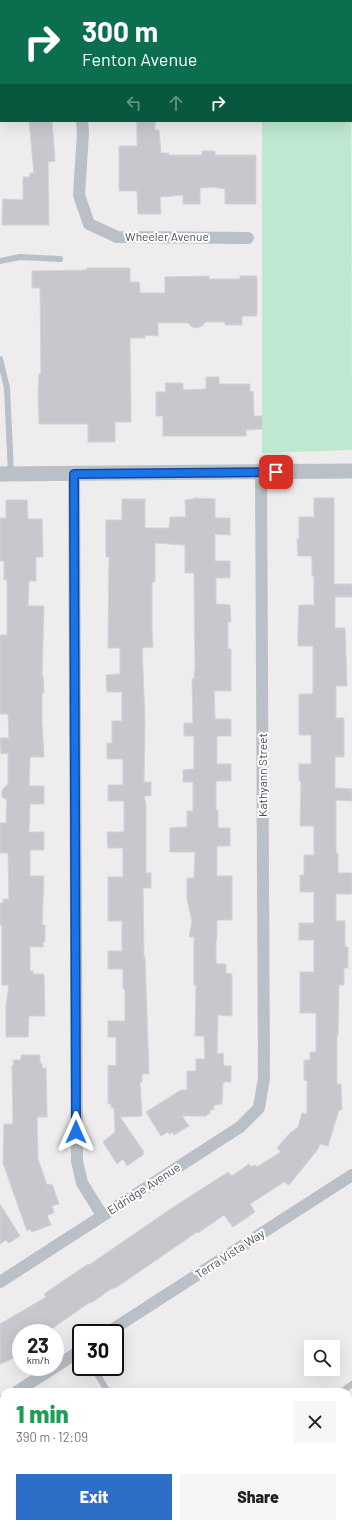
<!DOCTYPE html>
<html lang="en">
<head>
<meta charset="utf-8">
<style>
  body { margin:0; font-family:Barlow,sans-serif; background:#f6f6f6; color:#202124; height:100vh; display:flex; flex-direction:column; font-size:15px; white-space:nowrap }
  * { box-sizing:border-box; margin:0 }
  p { font-size:13px; color:#757577 }
  .icon { flex:none; width:22px; height:22px; fill:none; stroke:currentColor; stroke-width:2; stroke-linecap:round; stroke-linejoin:round }
  .map { position:relative; flex:1; overflow:hidden }
  .panel { position:absolute; left:0px; top:1388px; width:352px; height:140px; display:flex; flex-direction:column; background:#fff; border-radius:12px 12px 0 0; box-shadow:0 4px 16px #0002 }
  .panel>* { flex:none }
  .guide { position:absolute; left:0px; top:0px; width:352px; height:122px; box-shadow:0 4px 16px #0002; background:#0b6e4f; color:#fff; overflow:hidden }
  .tools { position:absolute; left:304px; top:1340px; display:grid; gap:8px }
  .tools a { display:grid; place-items:center; width:36px; height:36px; border-radius:0px; background:#fff; box-shadow:0 4px 16px #0002; font-size:20px }
  .speed { position:absolute; left:12px; top:1324px; display:flex; gap:8px; font-size:20px; font-weight:700; text-align:center }
  .speed>* { display:grid; place-content:center; width:52px; height:52px; border-radius:50%; background:#fff; box-shadow:0 4px 16px #0002; line-height:1 }
  .speed small { font-size:10px; font-weight:400 }
  .speed .limit { border:2px solid #111; border-radius:6px; background:#fff; color:#111 }
  .pin { position:absolute; display:grid; place-items:center; width:34px; height:34px; color:#fff; margin:-17px; border-radius:8px; box-shadow:0 2px 6px #0006 }
  .me { position:absolute; width:44px; margin:-22px; rotate:0deg; stroke-linejoin:round; filter:drop-shadow(0 0 3px #0008) }
  .turn { display:flex; align-items:center; gap:14px; height:84px; padding:0 16px; font-size:18px }
  .turn .icon { width:52px; height:52px; stroke-width:2.5 }
  .turn b { display:block; font-size:28px; line-height:34px }
  .lanes { display:flex; align-items:center; height:38px; padding:0 16px; background:#0003; justify-content:center; gap:20px; direction:ltr }
  .lanes .off { opacity:.35 }
  .round { display:grid; place-items:center; flex:none; width:42px; height:42px; border-radius:0px; background:#f6f6f6 }
  .head { display:flex; align-items:center; justify-content:space-between; height:68px; padding:0 16px }
  h1 { font-size:24px; font-weight:800; line-height:30px; color:#1e9e55 }
  .primary-button { display:flex; gap:8px; margin-top:auto; padding:8px 16px }
  .primary-button a { flex:1; height:46px; border-radius:0px; background:#2d6fc8; color:#fff; font-size:16px; font-weight:800; line-height:46px; text-align:center }
  .primary-button a+a { background:#f6f6f6; color:#202124 }
  .map>svg:first-child { display:block }
  .green { fill:#bee8cf }
  .building { fill:#c7c8ce; stroke:#d1d2d7 }
  .lines { fill:none; stroke-linecap:round; stroke-linejoin:round }
  .service { stroke:#b9c0c7; stroke-width:6 }
  .minor { stroke:#b9c0c7; stroke-width:12 }
  .tertiary { stroke:#b9c0c7; stroke-width:15 }
  .route-casing { stroke:#114b97; stroke-width:10 }
  .route { stroke:#1a73e8; stroke-width:7 }
  .labels { text-anchor:middle; stroke-width:4; stroke-linejoin:round; paint-order:stroke }
  .street-label { font-size:12px; fill:#474f57; stroke:#fff }
</style>
</head>
<body>
<div class="map">
<svg width="352" height="1528" viewBox="0 0 352 1528">
  <rect width="100%" height="100%" fill="#eeecec"/>
  <path class="green" d="M351,34L352,450L262,453V121H351Z
    M352,1465V1528H161L158,1524H348V1471Z"/>
  <path class="building" d="M29,121H52L55,161L48,162L49,225H2L3,199L23,200V177H30V173H34Z
    M137,121H155V130H159L161,153H169V155H202V151H215V155H256V204H225V189L214,187L200,188V204H183V195L160,197L161,214H138L137,191H119V146H137Z
    M87,268H130V282H139L140,293H165V277L209,276V279H240V276H257V316H242V325H225V322H206L202,326L197,328L192,327L188,323H158V336L145,335V338H130L131,422H115V442H88V424H39L38,391L39,374H41L40,288H32V271L87,270Z
    M206,377H219V384H250V392L253,391L254,416H262V429L246,430V436H163V416H156V392H166L165,383H183V390L206,389Z
    M194,498L215,499V518H230V535L215,534V561H230V578H216V604L230,605L231,622H228V649H231V691H214L215,719H231V736H217V764H231V781H216V810H218V828H230V846H217V876H232V920H217V937L216,940V964H226V973L232,974V1016L218,1015L217,1054L223,1053L224,1066H231V1082H223L222,1104L214,1105V1110H210V1114H207V1116H182L189,1126L174,1135L173,1132L169,1134L168,1132L161,1136L146,1112L181,1090H187V1071H196V1059H205L204,1036H195L196,985H194V937H189L192,921L187,899V878H194L195,852H170V828L187,827V811H193V782H183V770L194,769V736H184V723H193L192,679H194L195,667L194,573H185V545L155,543V582H152V629L153,647L142,648L145,721L144,782H151V796H144L146,805V873H151V888H143L144,957H145L149,1074H142V1082H140L142,1116L120,1117L144,1152L142,1153L144,1154L127,1166L123,1159L117,1164L103,1142L115,1132L114,1108H111V1103L108,1104V1065L116,1066V1037H108V1021H125V990L123,988V969H108V951H122V921H108V877H123V848H108L107,832H124V801H108V785H123V759H107V743H112V721H122V692H107L106,675L120,674V648H108L109,557H106V520H122V499H145V528H169L170,517H186L185,500L194,499Z
    M314,498H334V584H352V597H335V628H345L347,686H336V718H344V757H335V788L352,789V801L336,800V853H338V873H352V894H336V921H345V947H348V968H344V985H339L338,1035H337V1084H341L342,1110H339L328,1146L320,1144L318,1149L289,1185L284,1182L250,1204L255,1212L233,1227L224,1215L198,1233L197,1232L117,1287L111,1289L91,1303L90,1302L46,1333H21V1355L0,1364V1324L46,1297L44,1294L88,1264L89,1265L172,1208L228,1172L232,1176L249,1164L251,1167L255,1165L257,1167L281,1152L277,1148L289,1134L298,1127L302,1113L307,1114V1081L304,1080V1060H310V1052H316V1013H300V972H314V940H299V923H314V892H300V875H304V855H314V826H300L301,781H299V764H311V735H299V694H313V646H298V629L299,605H314V576H312V556H298L297,539H299V517H314Z
    M6,500H27L28,519H42L43,557H36V581H29L28,606H44L42,676H43L44,693H42V723L44,757H30L29,786H44V804H30L29,832H44V850H30V876H44L42,925H45V942H43V947H30V971H33V974H44L45,1016H29L28,1037H6V1005L9,985H2V925H0V903H3V899H9L8,853H0V823H6L7,800L2,797V790L8,784V753L1,754L0,738H9L8,714H0V635H7V579L4,580V561H0V518H6Z
    M21,1055H40V1063L42,1064V1068H46L47,1117H37L38,1159L47,1185L52,1184L59,1204L52,1206L54,1213L47,1215L51,1225L32,1232L30,1229L27,1231L3,1163L4,1124H13L12,1065H14L13,1060H21Z
    M0,1204L20,1236L9,1243L6,1240L0,1244Z"/>
  <g class="lines">
    <path class="service" d="M0,261L20,257L60,259
      M0,359L7,388L11,474
      M93,1367L108,1392
      M341,1392L352,1384"/>
    <path class="minor" d="M69,1V0
      M351,25H352
      M82,121L83,133L79,195L89,224L117,237L248,238
      M74,474L77,1161L82,1183L102,1215
      M0,1282L240,1127L259,1108L264,1078L261,472
      M107,1333L352,1175
      M55,1367L81,1350
      M16,1392L55,1367
      M0,1403L4,1400"/>
    <path class="tertiary" d="M0,474L352,471"/>
  </g>
  <g class="lines">
    <defs>
      <path id="route" d="M76,1132L74,474L276,472"/>
    </defs>
    <use href="#route" class="route-casing"/>
    <use href="#route" class="route"/>
  </g>
  <g class="labels">
    <g class="street-label">
      <text x="167" y="241">Wheeler Avenue</text>
      <text transform="translate(263 775) rotate(-90)" y="4">Kathyann Street</text>
      <text transform="translate(144 1189) rotate(-33)" y="4">Eldridge Avenue</text>
      <text transform="translate(230 1254) rotate(-33)" y="4">Terra Vista Way</text>
    </g>
  </g>
</svg>
<div class="tools">
<a><svg class="icon" aria-label="search" viewBox="0 0 24 24"><circle cx="10" cy="10" r="6"/><path d="M15 15l6 6"/></svg></a>
</div>
<div class="speed"><div>23<small>km/h</small></div><div class="limit">30</div></div>
<div class="pin" style="left:276px;top:472px;background:#d93025"><svg class="icon" aria-label="arrive" viewBox="0 0 24 24"><path d="M6 21V4h12l-3 4 3 4H6"/></svg></div>
<svg class="me" style="left:76px;top:1132px" viewBox="-20 -20 40 40"><path d="M0-17L14 15 0 8-14 15z" fill="#1a73e8" stroke="#fff" stroke-width="4"/></svg>
<div class="guide">
<div class="turn"><svg class="icon" aria-label="right" viewBox="0 0 24 24"><path d="M7 20v-9h11M14 6l5 5-5 5"/></svg><div><b>300 m</b>Fenton Avenue</div></div>
<div class="lanes"><svg class="icon off" aria-label="left" viewBox="0 0 24 24"><path d="M17 20v-9H6M10 6l-5 5 5 5"/></svg><svg class="icon off" aria-label="ahead" viewBox="0 0 24 24"><path d="M12 20V5M6 11l6-6 6 6"/></svg><svg class="icon" aria-label="right" viewBox="0 0 24 24"><path d="M7 20v-9h11M14 6l5 5-5 5"/></svg></div>
</div>
<section class="panel">
<div class="head"><div><h1>1 min</h1><p>390 m · 12:09</p></div><a class="round"><svg class="icon" aria-label="close" viewBox="0 0 24 24"><path d="M6 6l12 12M18 6L6 18"/></svg></a></div>
<div class="primary-button"><a>Exit</a><a>Share</a></div>
</section>
</div>
</body>
</html>
